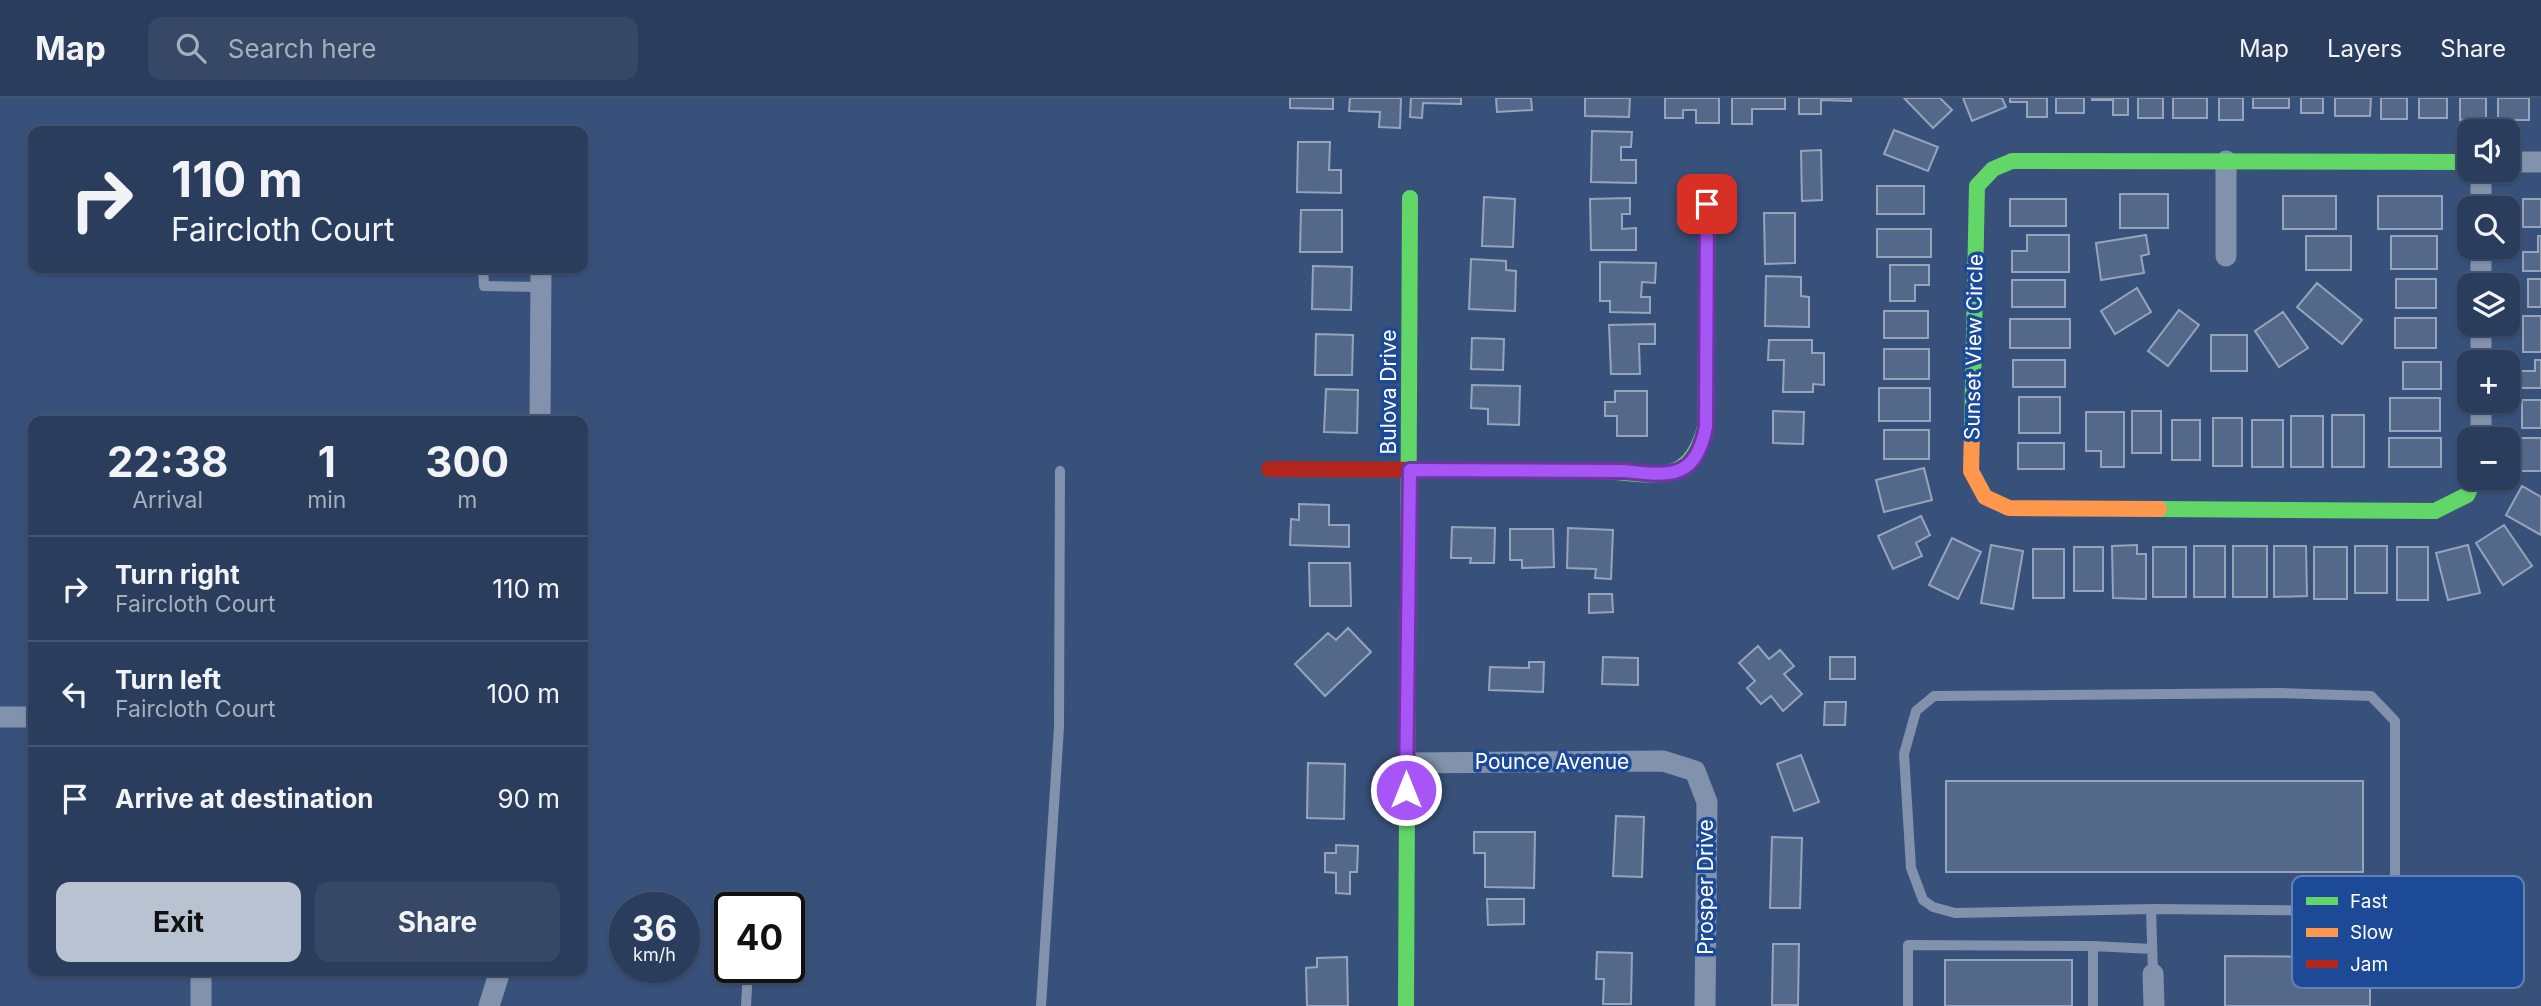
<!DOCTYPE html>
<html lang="en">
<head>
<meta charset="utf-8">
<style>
  body { margin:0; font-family:Inter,sans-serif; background:#364865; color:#f1f3f6; height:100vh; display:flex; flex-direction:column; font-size:26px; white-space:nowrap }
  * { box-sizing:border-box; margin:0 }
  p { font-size:23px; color:#a5aebb }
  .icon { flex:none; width:38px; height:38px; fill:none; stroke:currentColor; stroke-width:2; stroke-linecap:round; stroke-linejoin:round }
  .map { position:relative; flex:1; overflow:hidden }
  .side { position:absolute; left:28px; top:318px; width:560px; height:560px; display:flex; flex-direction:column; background:#2a3d5c; border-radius:14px; box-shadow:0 2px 5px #0004,0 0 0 2px #465672 }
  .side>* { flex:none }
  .banner { position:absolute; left:28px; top:28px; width:560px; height:147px; border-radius:14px; box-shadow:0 2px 5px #0004,0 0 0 2px #465672; background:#2a3d5c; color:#f1f3f6; overflow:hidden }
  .buttons { position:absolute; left:2457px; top:21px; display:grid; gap:14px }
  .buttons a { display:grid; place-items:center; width:63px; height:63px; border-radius:14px; background:#2a3d5c; box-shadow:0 2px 5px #0004,0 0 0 2px #465672; font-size:35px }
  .speed { position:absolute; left:609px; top:794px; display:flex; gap:14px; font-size:35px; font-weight:700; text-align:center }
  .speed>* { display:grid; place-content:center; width:91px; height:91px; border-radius:50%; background:#2a3d5c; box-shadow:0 2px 5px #0004,0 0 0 2px #465672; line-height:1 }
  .speed small { font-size:18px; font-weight:400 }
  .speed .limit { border:4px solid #111; border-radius:10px; background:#fff; color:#111 }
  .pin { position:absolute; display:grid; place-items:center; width:60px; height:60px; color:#fff; margin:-30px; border-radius:14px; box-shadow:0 4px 10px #0006 }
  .me { position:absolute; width:77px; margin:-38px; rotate:0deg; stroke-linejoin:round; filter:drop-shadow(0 0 5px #0008) }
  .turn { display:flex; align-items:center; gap:24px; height:147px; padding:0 28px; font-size:32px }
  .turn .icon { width:91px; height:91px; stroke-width:2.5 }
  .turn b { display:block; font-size:49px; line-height:60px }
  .eta { display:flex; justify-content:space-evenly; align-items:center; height:119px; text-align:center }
  .eta b { font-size:42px; font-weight:700; line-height:49px }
  .button { display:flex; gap:14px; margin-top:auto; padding:14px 28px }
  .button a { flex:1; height:80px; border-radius:14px; background:#b9c2d1; color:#111; font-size:28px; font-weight:700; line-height:80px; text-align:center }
  .button a+a { background:#364865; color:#f1f3f6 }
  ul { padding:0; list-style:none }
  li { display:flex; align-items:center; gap:21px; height:105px; padding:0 28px; border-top:2px solid #465672 }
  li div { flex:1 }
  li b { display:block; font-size:26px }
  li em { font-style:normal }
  header { display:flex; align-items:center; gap:42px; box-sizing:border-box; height:98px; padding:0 35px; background:#2a3d5c; border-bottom:2px solid #465672 }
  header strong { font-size:33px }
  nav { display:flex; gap:38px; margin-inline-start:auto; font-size:24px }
  .search { width:490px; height:63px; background:#364865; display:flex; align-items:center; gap:18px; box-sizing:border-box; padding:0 24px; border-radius:14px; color:#a5aebb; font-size:26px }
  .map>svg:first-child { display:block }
  .building { fill:#54698a; stroke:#96a4bb; stroke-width:2 }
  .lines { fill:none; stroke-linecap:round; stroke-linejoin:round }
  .lane { stroke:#8292ad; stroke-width:10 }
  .street { stroke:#8292ad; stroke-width:21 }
  .fast { stroke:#63d668; stroke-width:16 }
  .slow { stroke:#ff974d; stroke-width:16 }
  .jam { stroke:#b3261e; stroke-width:16 }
  .route-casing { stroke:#6d37a1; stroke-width:18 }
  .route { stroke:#a855f7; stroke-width:12 }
  .labels { text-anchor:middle; stroke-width:7; stroke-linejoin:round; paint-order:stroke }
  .street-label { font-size:21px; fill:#fff; stroke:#1c4a97 }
  .key { fill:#1c4a97; stroke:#6080b6; stroke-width:2 }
  .key-label { font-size:19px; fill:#fff }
</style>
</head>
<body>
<header>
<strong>Map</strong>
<div class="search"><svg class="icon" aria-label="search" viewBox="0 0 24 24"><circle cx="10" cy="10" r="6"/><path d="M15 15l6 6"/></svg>Search here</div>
<nav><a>Map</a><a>Layers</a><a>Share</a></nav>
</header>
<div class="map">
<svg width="2541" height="908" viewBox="0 0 2541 908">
  <rect width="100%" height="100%" fill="#38517b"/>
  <path class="building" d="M1290,0H1333V11L1290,10Z
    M1350,0H1401L1400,30L1379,29L1380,14L1349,13Z
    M1411,0H1461V6L1423,5L1422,20L1410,19Z
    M1496,0H1531L1532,12L1497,14Z
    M1585,0H1630L1629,19L1585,18Z
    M1665,0H1719V25H1696V12H1683V20H1665Z
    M1732,0H1785V11H1752V26H1732Z
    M1799,0H1851V3L1821,2V16H1799Z
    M1904,0H1940L1952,12L1933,30Z
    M1963,0H2002L2006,9L1972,23Z
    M2010,0H2047V19H2027V4H2010Z
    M2056,0H2084V15H2056Z
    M2092,0H2128V17H2113V2H2092Z
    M2138,0H2163V20H2138Z
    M2173,0H2207V20H2173Z
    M2219,0H2243V22H2219Z
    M2253,0H2289V10H2253Z
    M2301,0H2323V15H2301Z
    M2335,0H2371L2370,18H2335Z
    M2381,0H2407V21H2381Z
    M2419,0H2447V20H2419Z
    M2460,0H2486V22H2460Z
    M2498,0H2529V22H2498Z
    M1894,32L1938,49L1928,73L1884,56Z
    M1592,33L1632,34L1631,49H1621V62H1636V85L1591,84Z
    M1298,44H1330L1329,72H1341V95L1297,94Z
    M1821,52L1822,102L1802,103L1801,53Z
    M1877,88H1924V116H1877Z
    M2120,96H2168V130H2120Z
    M2283,98H2336V131H2283Z
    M2378,98H2442V131H2378Z
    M1484,99L1515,101L1513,149L1482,148Z
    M1630,100V116H1622V131L1636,130V152H1591L1590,101Z
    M2010,101H2066V128H2010Z
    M2523,101H2541V129H2523Z
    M1301,112H1342V154H1300Z
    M1764,115H1795V165L1765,166Z
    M1877,131H1931V159H1877Z
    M2027,137H2069V174H2012V153H2027Z
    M2146,137L2149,156L2141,158L2144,175L2101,182L2096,145Z
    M2306,138H2351V172H2306Z
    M2391,138H2437V171H2391Z
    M2538,138H2541V173H2523V154H2538Z
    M1471,161L1506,163V172L1516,173L1515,213L1469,211Z
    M1600,164L1656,165L1655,185L1642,184L1641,199H1650V215L1610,214V203H1600Z
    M1890,167H1929V187H1915V203H1890Z
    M1313,168L1352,169L1351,212L1312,211Z
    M1766,178L1801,179V198L1809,199V229L1765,228Z
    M2396,181H2436V210H2396Z
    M2528,181H2541V209H2528Z
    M2012,182H2065V209H2012Z
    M2317,185L2362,222L2342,246L2297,209Z
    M2137,190L2151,214L2115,236L2101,213Z
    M2179,212L2199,227L2168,268L2148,253Z
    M1884,213H1928V240H1884Z
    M2283,214L2308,250L2279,269L2255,233Z
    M2523,218H2541V254H2523Z
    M2395,220H2436V250H2395Z
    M2010,221H2070V250H2010Z
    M1655,226V246H1639L1640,276H1611L1609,227Z
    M1316,236L1353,237L1352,277H1315Z
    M2211,237H2247V273H2211Z
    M1472,240L1504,241L1503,272L1471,271Z
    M1769,242H1812V255H1824V287L1813,286V294H1783L1784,262H1768Z
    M1884,251H1929V281H1884Z
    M2013,262H2065V289H2013Z
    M2535,262H2541V290H2521V273H2535Z
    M2403,264H2441V291H2403Z
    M1472,287L1520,288L1519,327L1488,326V311L1471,310Z
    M1879,290H1930V323H1879Z
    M1326,291L1358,292L1357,335L1324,334Z
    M1615,293H1647V338H1617V318H1605V304H1615Z
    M2019,299H2060V335H2019Z
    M2390,300H2440V333H2390Z
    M2522,302H2541V330H2522Z
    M1773,313L1804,314L1803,346L1773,345Z
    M2132,313H2161V355H2132Z
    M2086,314H2124V369H2101V353H2086Z
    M2332,317H2364V369H2332Z
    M2291,318H2323V369H2291Z
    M2213,320H2242V368H2213Z
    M2172,322H2200V362H2172Z
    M2252,322H2283V369H2252Z
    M1884,332H1929V361H1884Z
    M2389,340H2441V369H2389Z
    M2521,340H2541V373H2521Z
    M2018,345H2064V371H2018Z
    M1924,370L1932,402L1884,414L1876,382Z
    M2522,388L2541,399V437L2506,417Z
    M1299,406L1329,407V427H1349V449L1290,447L1291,421L1299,422Z
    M1921,418L1930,437L1916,445L1922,458L1893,471L1878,438Z
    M2504,427L2532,468L2503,487L2476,445Z
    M1452,429L1495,430L1494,465H1470L1471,460H1451Z
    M1568,430L1613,432L1611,481L1595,480L1596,471L1567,470Z
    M1510,431H1553L1554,469L1522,470V462H1510Z
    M1952,440L1981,454L1958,501L1929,487Z
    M1991,447L2023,453L2013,511L1981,505Z
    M2137,447V456H2146V501L2113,500L2112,448Z
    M2468,447L2480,495L2448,502L2436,455Z
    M2194,448H2225V499H2194Z
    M2233,448H2267V499H2233Z
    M2274,448H2306L2307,498L2274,499Z
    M2355,448H2387V495H2355Z
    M2074,449H2103V493H2074Z
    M2153,449H2186V499H2153Z
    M2314,449H2347V501H2314Z
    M2397,449H2428V502H2397Z
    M2033,451H2064V500H2033Z
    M1309,465H1350L1351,508H1310Z
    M1589,496H1612L1613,514L1589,515Z
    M1348,530L1371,554L1325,598L1295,566L1328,535L1336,542Z
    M1758,548L1769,561L1780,552L1794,568L1784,576L1802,596L1783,613L1771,598L1761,606L1747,590L1755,583L1739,565Z
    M1603,559L1638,560V587L1602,586Z
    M1830,559H1855V581H1830Z
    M1529,564H1544L1543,594L1489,592L1490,569L1529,570Z
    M1825,604H1846L1845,627H1824Z
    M1801,657L1819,704L1794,713L1777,666Z
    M1308,665L1345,666L1344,721L1307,720Z
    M1946,683H2363V774H1946Z
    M1616,718L1644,719L1642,779L1613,778Z
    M1474,734H1535L1534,790L1485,789V755H1474Z
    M1772,739L1802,740L1800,810H1770Z
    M1336,747L1358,748L1357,774H1350V796L1336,795V775L1325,774V755H1336Z
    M1487,801H1524V826L1488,827Z
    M1773,846H1799L1798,907H1772Z
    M1597,854L1632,855L1631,906H1603L1604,881H1596Z
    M2225,858L2370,859V908H2225Z
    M1347,859L1348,908H1307L1306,870L1317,869V860Z
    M1945,862H2072V908H1945Z"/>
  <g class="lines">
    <path class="lane" d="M483,170L484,188L541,189
      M2280,595L2371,598L2395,623V787L2380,813L2151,811L1955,815L1933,809L1923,802L1911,770L1904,656L1916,613L1934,598Z
      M2151,811L2153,876
      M746,908L748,870
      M1041,908L1059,629L1060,373
      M1908,908V847L2093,848
      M2093,908V848L2152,851"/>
    <path class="street" d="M2226,63V158
      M2508,64H2541
      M2481,72V110
      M2481,149V187
      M2481,226V264
      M2481,303V341
      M540,324L541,170
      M0,619H33
      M1407,665L1663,663L1695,673L1707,704L1705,908
      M201,873V908
      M2153,876L2154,908
      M489,908L500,873"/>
    <path class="fast" d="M1972,332L1977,88L1993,71L2012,63L2469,64
      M1594,373C1647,373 1688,395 1705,329L1708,106
      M2159,411L2435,413L2467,397L2475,380
      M1406,908L1410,100"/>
    <path class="slow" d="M1972,332L1971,373L1985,399L2009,410L2159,411"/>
    <path class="jam" d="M1269,371L1594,373"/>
  </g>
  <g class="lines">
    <defs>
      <path id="route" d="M1406,692L1410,372L1624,373C1670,378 1695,382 1706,329L1707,106"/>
    </defs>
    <use href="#route" class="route-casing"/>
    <use href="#route" class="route"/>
  </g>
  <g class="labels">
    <g class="street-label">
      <text transform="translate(1974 249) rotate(-89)" y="7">Sunset View Circle</text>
      <text transform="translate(1389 294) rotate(-90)" y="7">Bulova Drive</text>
      <text x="1552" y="671">Pounce Avenue</text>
      <text transform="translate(1706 789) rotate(-90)" y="7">Prosper Drive</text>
    </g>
  </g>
  <rect x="2292" y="778" width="232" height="112" rx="10" class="key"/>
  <rect x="2306" y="799" width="32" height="8" fill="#63d668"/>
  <rect x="2306" y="830" width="32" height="9" fill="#ff974d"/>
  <rect x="2306" y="862" width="32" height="8" fill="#b3261e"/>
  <g class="key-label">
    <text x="2350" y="810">Fast</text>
    <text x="2350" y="841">Slow</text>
    <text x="2350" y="873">Jam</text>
  </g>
</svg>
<div class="buttons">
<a><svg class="icon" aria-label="sound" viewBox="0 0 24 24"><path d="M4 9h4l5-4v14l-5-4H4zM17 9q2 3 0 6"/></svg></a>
<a><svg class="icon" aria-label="search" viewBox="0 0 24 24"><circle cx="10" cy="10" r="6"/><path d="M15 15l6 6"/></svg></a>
<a><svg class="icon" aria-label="layers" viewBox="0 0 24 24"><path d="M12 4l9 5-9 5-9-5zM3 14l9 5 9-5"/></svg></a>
<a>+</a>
<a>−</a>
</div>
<div class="speed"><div>36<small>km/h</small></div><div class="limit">40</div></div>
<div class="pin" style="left:1707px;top:106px;background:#d93025"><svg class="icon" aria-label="arrive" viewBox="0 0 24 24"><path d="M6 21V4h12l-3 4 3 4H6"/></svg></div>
<svg class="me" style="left:1406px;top:692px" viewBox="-20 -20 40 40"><circle r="17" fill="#a855f7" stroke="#fff" stroke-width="3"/><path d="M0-11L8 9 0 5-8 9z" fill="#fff"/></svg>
<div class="banner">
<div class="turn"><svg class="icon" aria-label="right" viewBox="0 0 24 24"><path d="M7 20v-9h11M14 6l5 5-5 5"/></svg><div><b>110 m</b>Faircloth Court</div></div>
</div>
<section class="side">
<div class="eta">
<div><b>22:38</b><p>Arrival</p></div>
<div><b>1</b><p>min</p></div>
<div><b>300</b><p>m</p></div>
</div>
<ul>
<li><svg class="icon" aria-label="right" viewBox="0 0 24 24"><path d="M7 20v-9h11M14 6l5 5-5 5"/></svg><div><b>Turn right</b><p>Faircloth Court</p></div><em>110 m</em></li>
<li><svg class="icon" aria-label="left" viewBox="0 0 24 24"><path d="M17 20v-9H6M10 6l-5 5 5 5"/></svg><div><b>Turn left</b><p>Faircloth Court</p></div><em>100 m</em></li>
<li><svg class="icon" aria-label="arrive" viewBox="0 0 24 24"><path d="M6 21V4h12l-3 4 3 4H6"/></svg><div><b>Arrive at destination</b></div><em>90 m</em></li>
</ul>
<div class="button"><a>Exit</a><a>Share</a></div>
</section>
</div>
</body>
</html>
